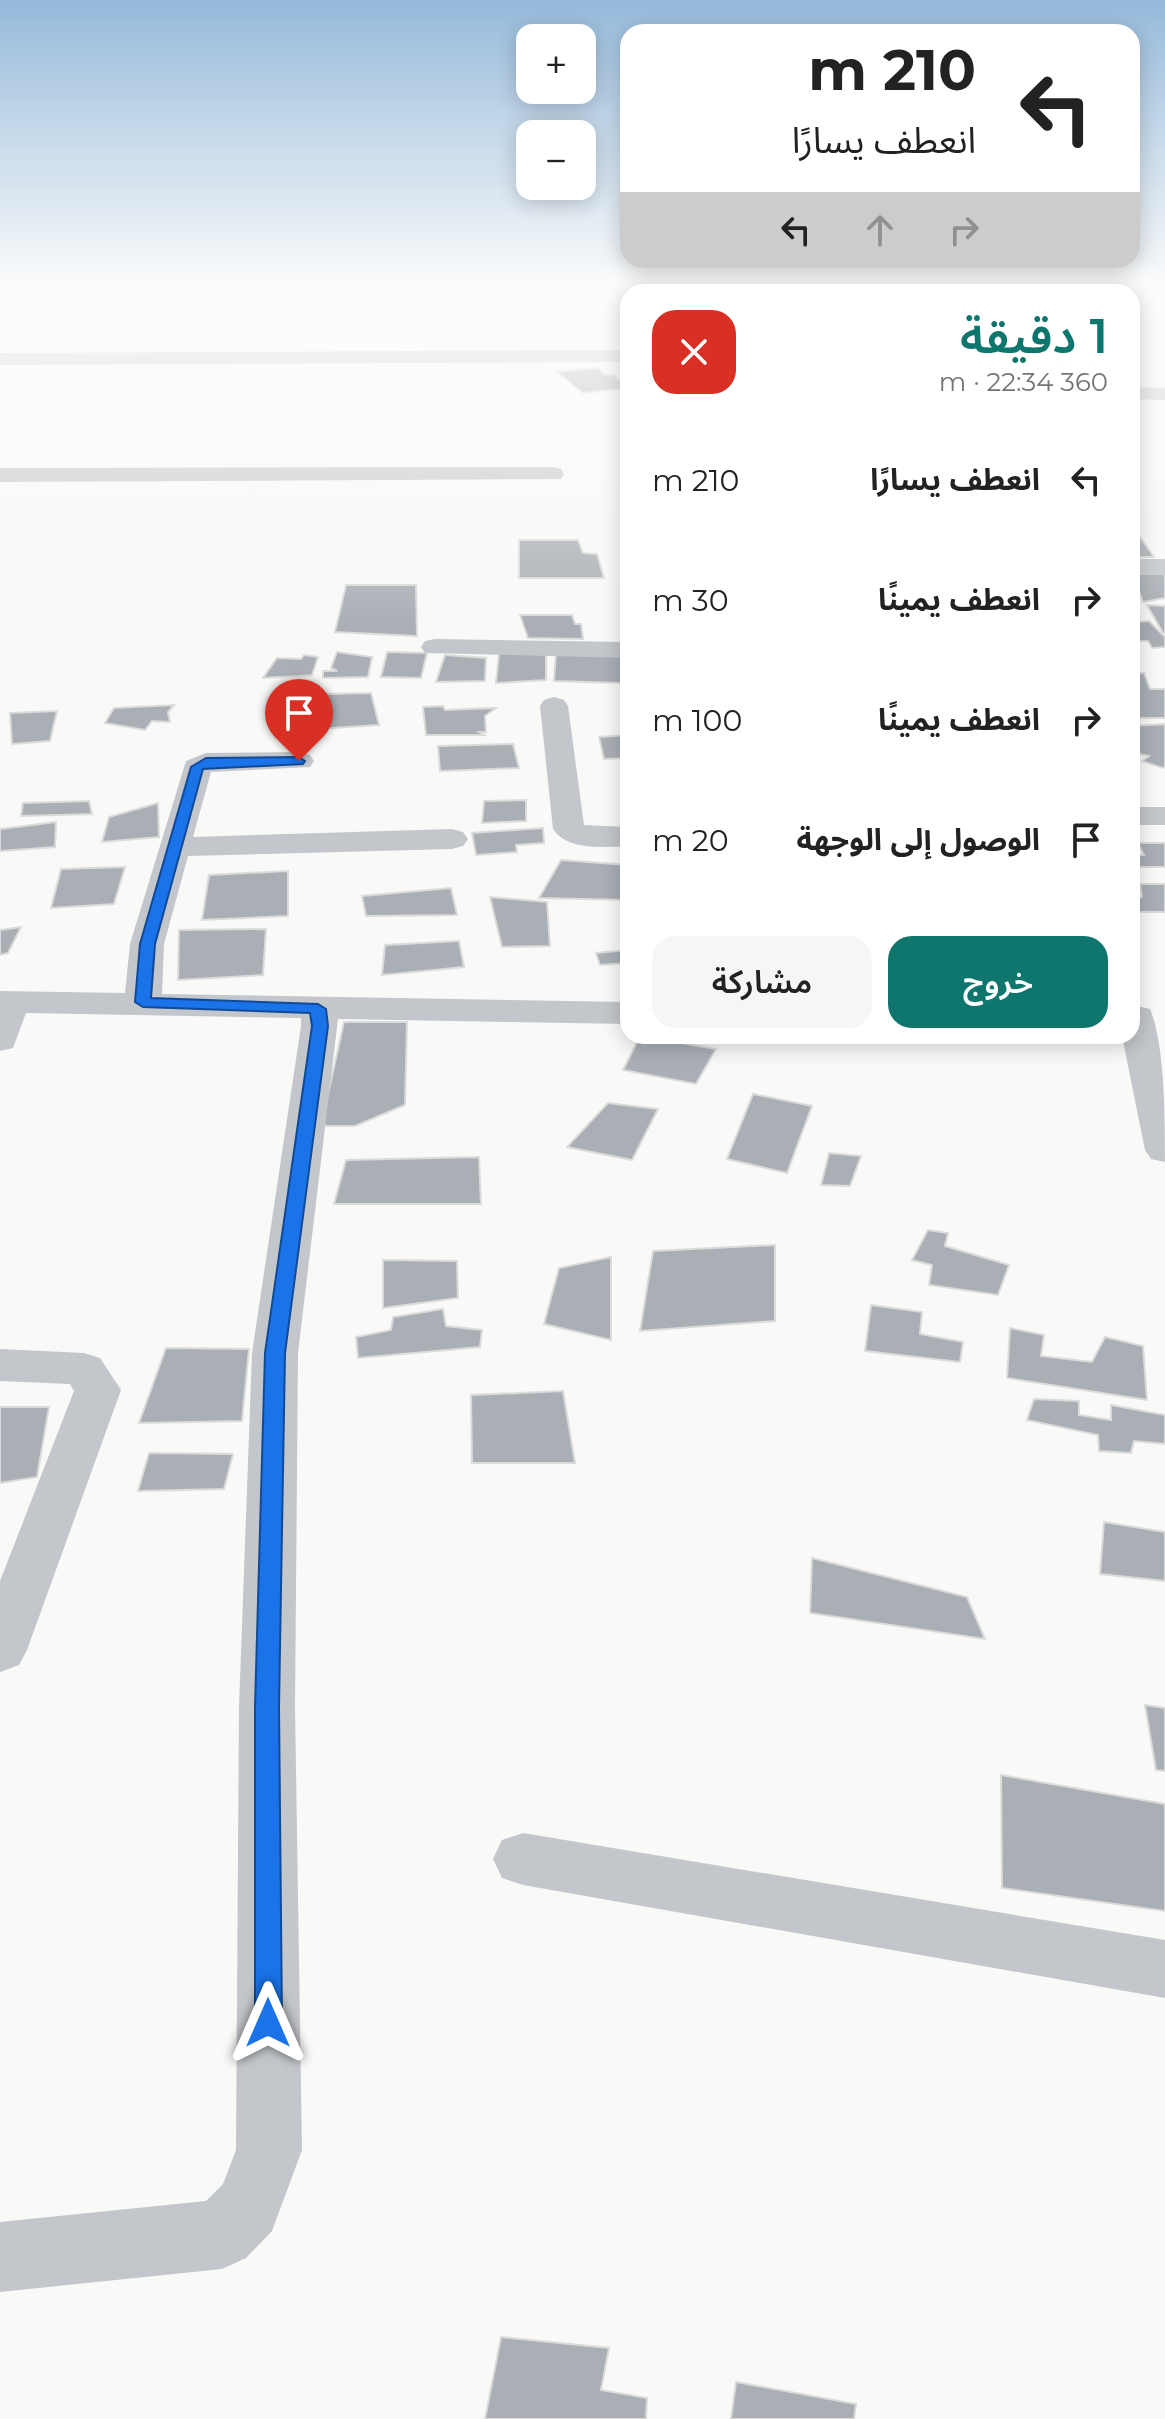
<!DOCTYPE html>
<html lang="ar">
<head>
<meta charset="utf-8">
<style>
  body { margin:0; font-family:Montserrat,"Noto Sans Arabic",sans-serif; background:#f6f6f6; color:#222; direction:rtl; height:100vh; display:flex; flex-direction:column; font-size:30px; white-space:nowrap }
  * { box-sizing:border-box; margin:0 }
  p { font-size:26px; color:#767676 }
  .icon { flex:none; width:44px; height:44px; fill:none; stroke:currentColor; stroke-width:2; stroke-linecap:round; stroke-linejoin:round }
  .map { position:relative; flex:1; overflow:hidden; direction:ltr }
  .sheet { position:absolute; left:620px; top:284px; width:520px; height:760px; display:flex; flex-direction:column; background:#fff; border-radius:24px; box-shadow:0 4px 20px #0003; direction:rtl }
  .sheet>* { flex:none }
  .top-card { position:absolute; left:620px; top:24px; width:520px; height:244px; border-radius:24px; box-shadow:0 4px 20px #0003; direction:rtl; background:#fff; color:#222; overflow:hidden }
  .buttons { position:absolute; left:516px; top:24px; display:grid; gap:16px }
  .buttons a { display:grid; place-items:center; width:80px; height:80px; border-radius:16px; background:#fff; box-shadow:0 4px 20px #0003; font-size:40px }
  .pin { position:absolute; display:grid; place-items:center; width:68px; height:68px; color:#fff; margin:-82px -34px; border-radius:50% 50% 50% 0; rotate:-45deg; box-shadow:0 0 8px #0007 }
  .pin .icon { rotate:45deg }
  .me { position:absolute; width:88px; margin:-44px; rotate:0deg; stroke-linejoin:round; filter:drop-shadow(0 0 6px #0008) }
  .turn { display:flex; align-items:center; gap:28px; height:168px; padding:0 32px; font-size:36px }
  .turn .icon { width:104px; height:104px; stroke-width:2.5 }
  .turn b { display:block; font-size:56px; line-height:68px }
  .lanes { display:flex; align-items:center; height:76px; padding:0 32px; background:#0003; justify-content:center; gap:40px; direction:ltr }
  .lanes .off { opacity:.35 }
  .round { display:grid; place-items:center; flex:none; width:84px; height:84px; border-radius:24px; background:#f6f6f6 }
  .overview { display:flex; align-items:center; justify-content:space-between; height:136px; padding:0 32px }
  h1 { font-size:48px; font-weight:600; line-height:60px; color:#0f766e }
  .action { display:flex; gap:16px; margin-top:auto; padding:16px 32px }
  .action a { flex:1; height:92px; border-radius:24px; background:#0f766e; color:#fff; font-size:32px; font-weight:600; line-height:92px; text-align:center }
  .action a+a { background:#f6f6f6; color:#222 }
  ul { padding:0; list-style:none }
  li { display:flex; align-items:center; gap:24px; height:120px; padding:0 32px }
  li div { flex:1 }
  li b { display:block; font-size:30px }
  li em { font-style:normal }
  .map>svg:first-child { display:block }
  .building { fill:#a9afb5; stroke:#dbdbd9; stroke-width:2 }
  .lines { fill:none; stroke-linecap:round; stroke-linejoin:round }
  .minor { fill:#c3c6ca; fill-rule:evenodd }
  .route { fill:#1a73e8; stroke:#114b97; stroke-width:2 }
</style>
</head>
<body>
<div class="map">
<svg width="1165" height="2419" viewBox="0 0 1165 2419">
  <rect width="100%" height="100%" fill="#f9f9f7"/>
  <path class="building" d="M294,288H353L354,290L296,294Z
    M865,288H909L912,292H868Z
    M597,368L606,375L613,374L628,388L583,393L557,372Z
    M1132,538H1141L1154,557H1132Z
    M519,540H578L583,553L597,554L604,578H519Z
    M1132,572L1165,573V598L1143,602Z
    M346,585H416L417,636L335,632Z
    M1147,605L1165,606V633H1163Z
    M520,615H572L575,624H581L583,639L528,638Z
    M1149,621L1165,637V647L1152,648L1148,641H1132V622Z
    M337,652L372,657L368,677L323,678V671H337L331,668Z
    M387,652L427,653L421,678L381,677Z
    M546,652V680L496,683L499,653Z
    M556,652L628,653V680L622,683L554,681Z
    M304,655L318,657L312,675L263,678L277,658L301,659Z
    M445,655L486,658L485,681L436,682Z
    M1132,673H1144L1150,689H1165V718H1132Z
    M371,693L379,725L319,729L327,694Z
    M174,705L168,712L170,722L152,721L145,730L105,723L114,708Z
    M443,706L445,710L496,708L485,716L486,732H479L484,735H426L423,707Z
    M57,711L50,741L12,744L10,713Z
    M1165,724V767L1163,768L1142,761L1149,756L1139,754L1132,726Z
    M628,735V758L604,759L599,737Z
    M513,744L519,768L440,771L438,746Z
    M526,800V821L482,823L484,801Z
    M89,801L92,814L21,816L23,803Z
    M158,803L159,837L102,842L109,817Z
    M56,822L55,847L0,851V829Z
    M543,828L544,843L516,845L517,852L476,855L472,833Z
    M1138,843H1165V867H1132V856L1144,855Z
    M561,860L628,865V900L539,898Z
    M125,867L114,904L51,908L61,869Z
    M288,871V916L202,920L209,875Z
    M1140,884H1165V912H1132V900L1142,897Z
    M451,888L457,915L366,916L362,896Z
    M490,897L547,902L550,946L502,947Z
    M21,927L8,953L0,955V930Z
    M266,929L263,975L178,980L179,930Z
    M459,941L464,967L382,975L385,945Z
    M628,950V963L600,965L596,953Z
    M344,1022H407L405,1105L355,1126H321Z
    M640,1036L716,1049L696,1084L623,1070Z
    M753,1094L812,1106L787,1173L727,1159Z
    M608,1103L658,1109L632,1160L567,1147Z
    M829,1153L861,1156L850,1186L821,1185Z
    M479,1157L481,1204H334L346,1160Z
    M928,1230L948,1233L945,1246L1009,1265L998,1295L929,1285L932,1265L912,1260Z
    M775,1245V1321L640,1331L653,1251Z
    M611,1257V1340L544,1324L559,1268Z
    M383,1260L457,1261L458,1298L383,1308Z
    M871,1305L922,1312L920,1334L963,1342L960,1362L865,1351Z
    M443,1309L446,1326L482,1330L480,1347L358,1358L356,1337L391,1330L393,1317Z
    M1010,1328L1044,1335L1041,1356L1092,1362L1105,1337L1143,1346L1147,1400L1007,1378Z
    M166,1348L249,1349L242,1421L139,1423Z
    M563,1391L575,1463H472L471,1395Z
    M1034,1399L1079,1401V1415L1111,1420V1405L1165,1415V1444L1134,1441L1131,1453L1099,1451L1098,1435L1027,1420Z
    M0,1407H49L37,1477L0,1483Z
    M149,1453L233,1454L224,1489L138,1491Z
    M1104,1522L1165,1532V1581L1100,1574Z
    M812,1558L967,1597L985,1639L810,1613Z
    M1145,1705L1165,1708V1771L1156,1770Z
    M1001,1775L1165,1804V1911L1002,1888Z
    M501,2337L609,2348L601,2390L647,2398L646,2419H485Z
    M736,2382L856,2404L854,2419H731Z"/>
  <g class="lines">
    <path class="minor" d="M181,288H294L296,291L287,296L0,302V292Z
      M628,350V362L0,365V353Z
      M1132,387L1165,388V400L1132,399Z
      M553,467L561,469L564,474L561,479L0,482V468Z
      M1132,559H1165V575H1132Z
      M435,639L628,642V658L425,653L421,647L425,641Z
      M554,697L564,700L568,706L584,825L628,827V847C603,846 569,852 553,829L540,706L544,700Z
      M299,752L310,755L314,761L310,767L211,772L193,837L452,829L463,832L468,839L463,846L452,849L188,856L164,944L162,994L628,1002V1024L338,1019L298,1353L295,1707L302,2150L272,2231L246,2258L222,2269L0,2292V2222L206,2201L223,2184L236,2150L239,1707L252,1353L301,1026V1018L26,1013L13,1048L0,1051V991L125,993L130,944L186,761L206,753Z
      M1132,807H1165V825H1132Z
      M1137,1006L1150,1009C1165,1044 1165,1120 1165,1162L1151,1159L1145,1150L1122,1036H1132V1007Z
      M0,1349L84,1353L100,1358L121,1390L27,1650L19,1665L0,1672V1581L74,1391L70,1384L0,1381Z
      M523,1833L1165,1940V1998L523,1885L502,1878L493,1859L502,1840Z"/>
  </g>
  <linearGradient id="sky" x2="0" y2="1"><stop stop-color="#96badb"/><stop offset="0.46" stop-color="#fcfcfb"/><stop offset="1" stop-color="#fcfcfb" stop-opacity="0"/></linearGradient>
  <rect width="1165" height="627" fill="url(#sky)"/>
  <path class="route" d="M299,757L305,761L303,764L203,769L155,944L151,998L318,1004L326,1009L328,1026L285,1353L279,1707L282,2023L278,2033L268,2036L259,2033L255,2023V1707L265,1353L312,1026L310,1013L143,1007L135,1002L140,944L191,767L206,758Z"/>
</svg>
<div class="buttons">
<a>+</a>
<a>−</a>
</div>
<div class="pin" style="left:299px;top:761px;background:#d93025"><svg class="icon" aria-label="arrive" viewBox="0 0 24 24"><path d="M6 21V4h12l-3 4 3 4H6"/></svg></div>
<svg class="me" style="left:268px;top:2023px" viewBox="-20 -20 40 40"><path d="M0-17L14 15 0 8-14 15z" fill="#1a73e8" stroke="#fff" stroke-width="4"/></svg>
<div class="top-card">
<div class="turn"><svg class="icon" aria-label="left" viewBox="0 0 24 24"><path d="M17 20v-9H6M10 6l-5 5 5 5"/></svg><div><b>210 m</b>انعطف يسارًا</div></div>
<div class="lanes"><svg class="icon" aria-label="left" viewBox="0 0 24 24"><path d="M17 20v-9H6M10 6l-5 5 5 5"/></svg><svg class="icon off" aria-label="ahead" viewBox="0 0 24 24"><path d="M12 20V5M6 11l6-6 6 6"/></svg><svg class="icon off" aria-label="right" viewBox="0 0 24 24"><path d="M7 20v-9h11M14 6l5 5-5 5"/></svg></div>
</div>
<section class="sheet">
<div class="overview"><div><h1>1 دقيقة</h1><p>360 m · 22:34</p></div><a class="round" style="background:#d93025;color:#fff"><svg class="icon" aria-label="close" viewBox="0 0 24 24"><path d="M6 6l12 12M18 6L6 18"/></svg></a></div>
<ul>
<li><svg class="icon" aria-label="left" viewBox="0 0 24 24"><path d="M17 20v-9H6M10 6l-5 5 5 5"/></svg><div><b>انعطف يسارًا</b></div><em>210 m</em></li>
<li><svg class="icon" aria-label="right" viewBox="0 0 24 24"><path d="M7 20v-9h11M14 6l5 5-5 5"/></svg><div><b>انعطف يمينًا</b></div><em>30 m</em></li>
<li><svg class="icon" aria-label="right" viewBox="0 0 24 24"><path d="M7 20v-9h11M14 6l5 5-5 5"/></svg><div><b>انعطف يمينًا</b></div><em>100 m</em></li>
<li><svg class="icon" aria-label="arrive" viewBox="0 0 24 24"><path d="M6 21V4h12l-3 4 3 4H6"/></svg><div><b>الوصول إلى الوجهة</b></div><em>20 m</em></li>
</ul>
<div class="action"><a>خروج</a><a>مشاركة</a></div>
</section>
</div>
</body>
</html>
